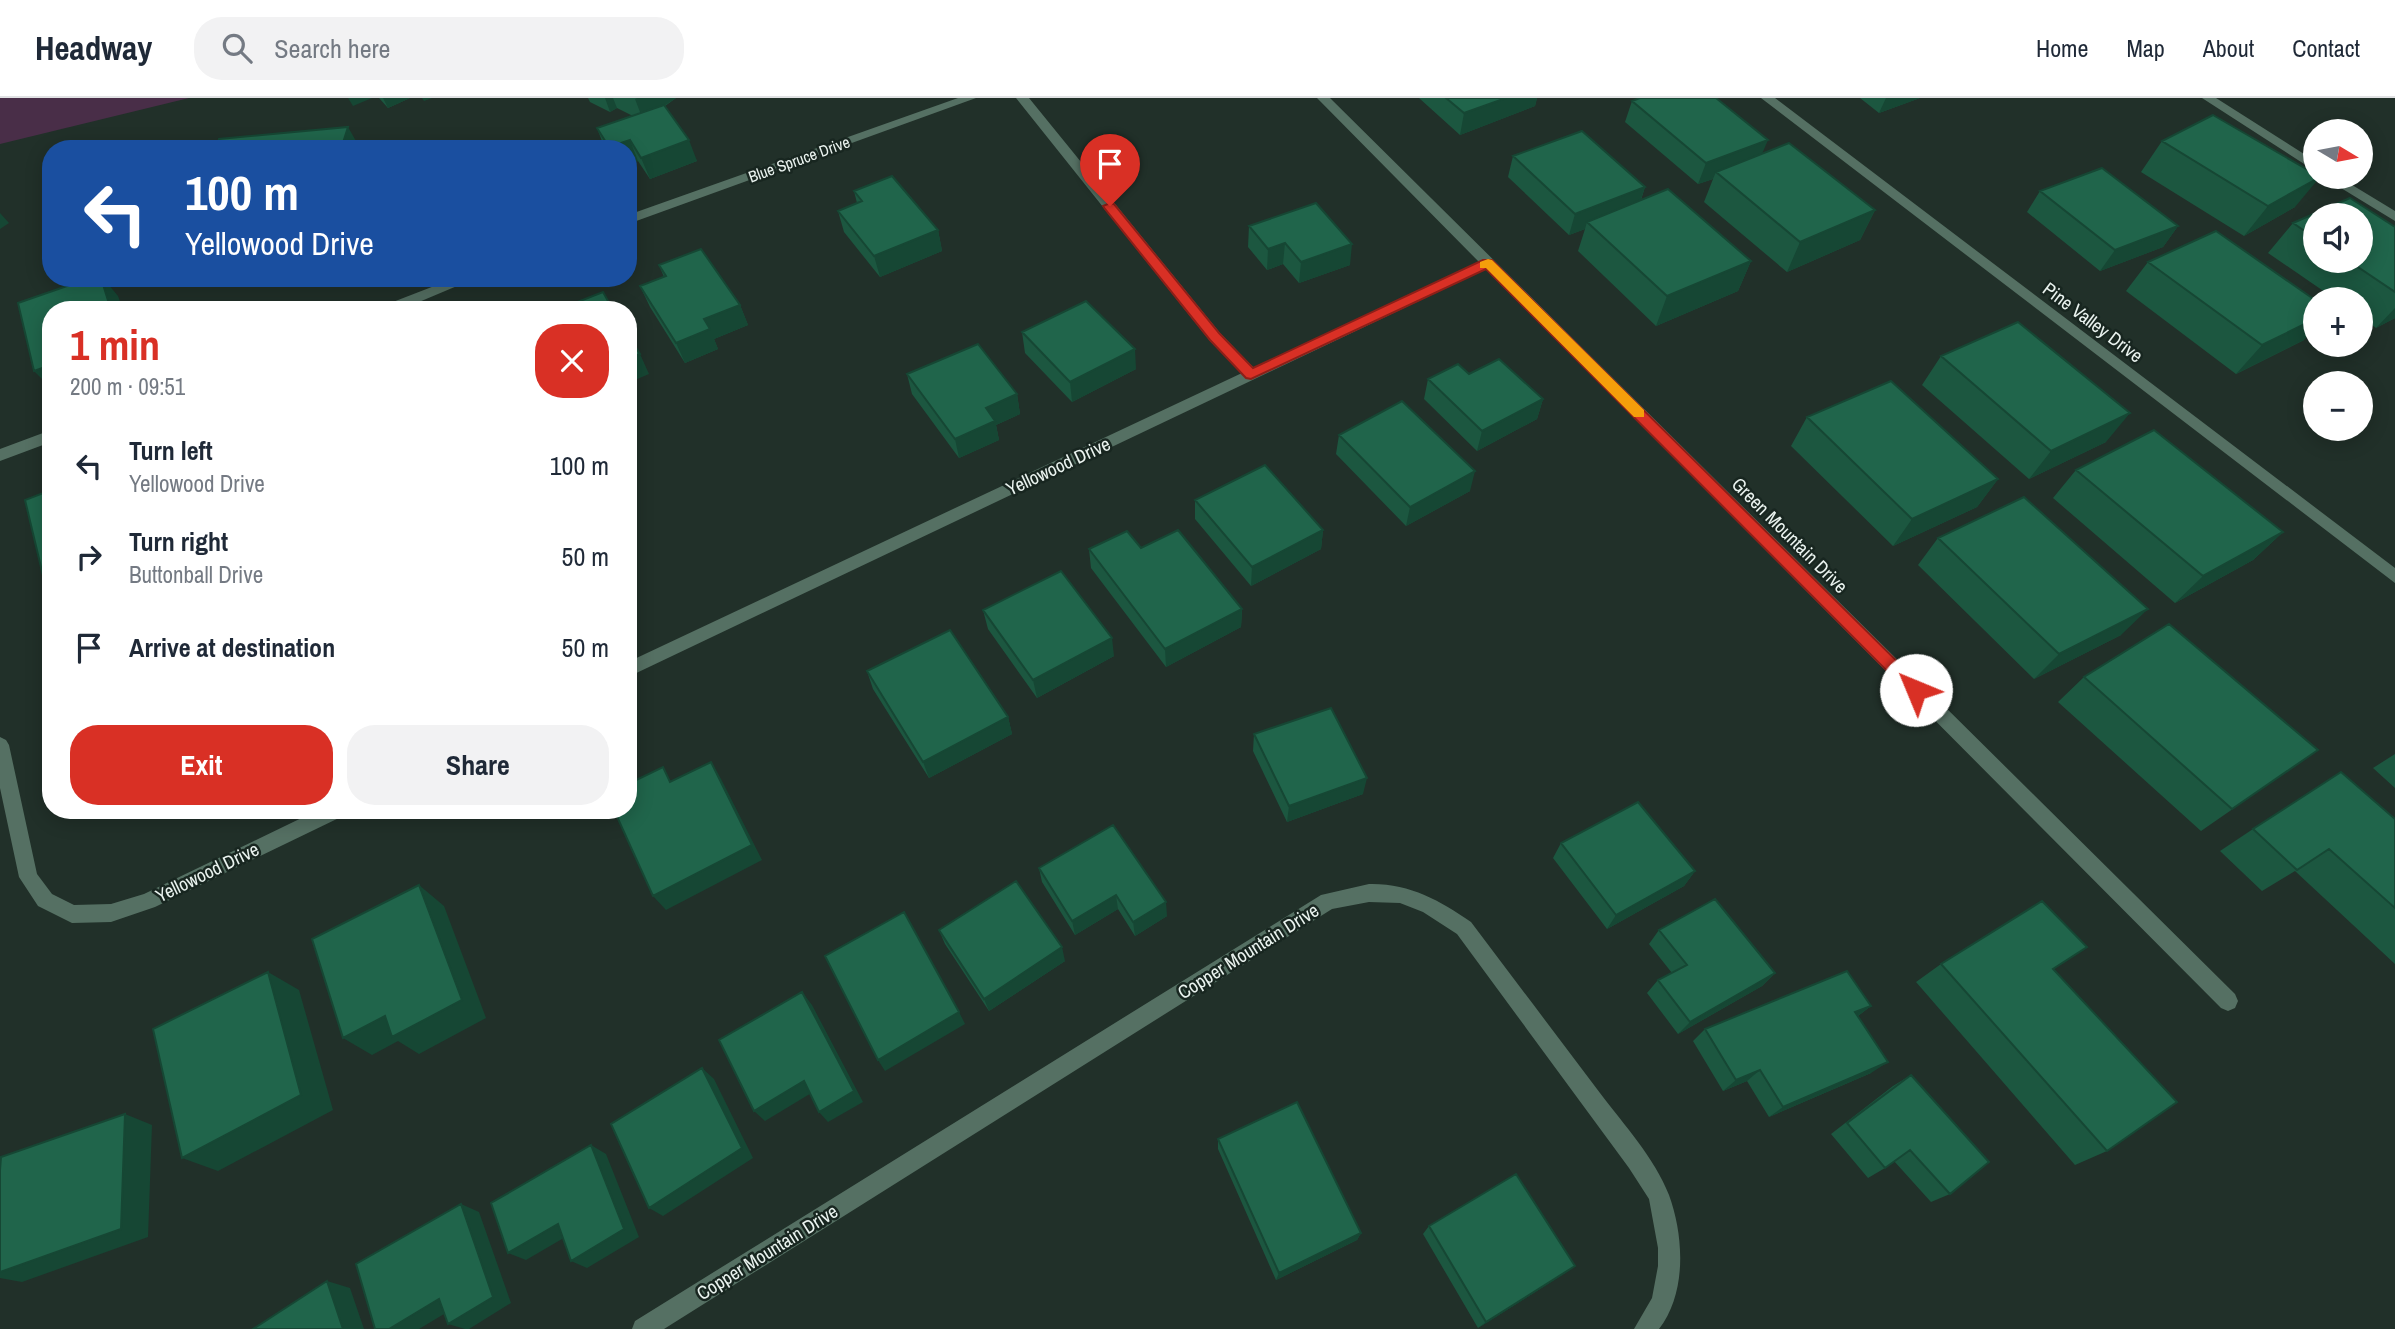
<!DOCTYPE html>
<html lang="en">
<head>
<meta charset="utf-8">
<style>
  body { margin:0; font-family:"Archivo Narrow",sans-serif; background:#f2f2f3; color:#1f2937; height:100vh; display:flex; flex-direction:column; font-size:26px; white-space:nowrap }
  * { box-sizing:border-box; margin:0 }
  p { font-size:23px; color:#747a83 }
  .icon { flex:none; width:38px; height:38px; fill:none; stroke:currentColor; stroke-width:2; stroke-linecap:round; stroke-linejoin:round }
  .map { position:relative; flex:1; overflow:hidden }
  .details { position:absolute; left:42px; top:203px; width:595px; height:518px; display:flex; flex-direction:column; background:#fff; border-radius:28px; box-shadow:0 4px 18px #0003 }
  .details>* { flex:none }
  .banner { position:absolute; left:42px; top:42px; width:595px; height:147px; border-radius:28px; box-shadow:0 4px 18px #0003; background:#1a4fa0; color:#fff; overflow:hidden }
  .needle { width:46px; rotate:100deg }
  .controls { position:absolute; left:2303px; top:21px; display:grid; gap:14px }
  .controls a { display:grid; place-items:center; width:70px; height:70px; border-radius:50%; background:#fff; box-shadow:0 4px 18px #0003; font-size:35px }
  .pin { position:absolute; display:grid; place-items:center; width:60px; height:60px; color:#fff; margin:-72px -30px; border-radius:50% 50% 50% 0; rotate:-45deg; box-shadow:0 0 7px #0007 }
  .pin .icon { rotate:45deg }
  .me { position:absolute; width:77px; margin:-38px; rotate:315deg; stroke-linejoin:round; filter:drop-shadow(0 0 5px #0008) }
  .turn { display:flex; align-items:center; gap:24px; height:147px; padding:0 28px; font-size:32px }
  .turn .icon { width:91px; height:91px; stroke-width:2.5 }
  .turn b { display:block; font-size:49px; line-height:60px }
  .round { display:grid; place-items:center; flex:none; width:74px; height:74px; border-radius:28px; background:#f2f2f3 }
  .summary { display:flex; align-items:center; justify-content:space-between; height:119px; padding:0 28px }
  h1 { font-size:42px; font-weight:700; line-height:52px; color:#d93025 }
  .button { display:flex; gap:14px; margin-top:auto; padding:14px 28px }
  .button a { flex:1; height:80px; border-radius:28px; background:#d93025; color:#fff; font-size:28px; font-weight:700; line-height:80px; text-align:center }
  .button a+a { background:#f2f2f3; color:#1f2937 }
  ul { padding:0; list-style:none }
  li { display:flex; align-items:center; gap:21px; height:91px; padding:0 28px }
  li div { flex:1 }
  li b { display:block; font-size:26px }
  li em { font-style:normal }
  header { display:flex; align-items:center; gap:42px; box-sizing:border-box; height:98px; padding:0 35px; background:#fff; border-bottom:2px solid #e0e1e3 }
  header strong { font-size:33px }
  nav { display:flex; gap:38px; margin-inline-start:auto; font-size:24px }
  .search { width:490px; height:63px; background:#f2f2f3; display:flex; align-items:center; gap:18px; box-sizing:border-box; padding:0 24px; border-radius:28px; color:#747a83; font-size:26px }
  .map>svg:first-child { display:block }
  .green { fill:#492e48 }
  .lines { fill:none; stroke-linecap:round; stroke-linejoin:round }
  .minor { fill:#557063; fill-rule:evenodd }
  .wall { fill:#1c5740; fill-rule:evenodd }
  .shaded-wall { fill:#164734 }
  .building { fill:#20654b; stroke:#164734; stroke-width:2 }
  .route { fill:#d93025; stroke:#8d1f18; stroke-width:2 }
  .slow { fill:#f59e0b }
  .labels { text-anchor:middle; stroke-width:5; stroke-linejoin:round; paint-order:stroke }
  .far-street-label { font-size:16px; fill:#eaf3ef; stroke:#182620 }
  .street-label { font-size:19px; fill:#eaf3ef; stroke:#182620 }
</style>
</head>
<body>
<header>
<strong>Headway</strong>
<div class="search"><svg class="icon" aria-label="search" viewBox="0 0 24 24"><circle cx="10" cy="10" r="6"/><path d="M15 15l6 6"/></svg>Search here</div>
<nav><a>Home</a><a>Map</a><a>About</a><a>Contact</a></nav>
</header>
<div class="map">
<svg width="2395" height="1231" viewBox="0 0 2395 1231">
  <rect width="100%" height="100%" fill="#213029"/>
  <path class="green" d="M0,0H189L0,46Z"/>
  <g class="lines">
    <path class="minor" d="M958,0H976L628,126V117Z
      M1016,0H1029L1220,235L1254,270L1479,164L1317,0H1330L2235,896L2238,903L2235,910L2228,913L2221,910L1486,171L628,579V564L1242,275L1210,243Z
      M1761,0H1775L2395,470V485Z
      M2202,0H2216L2315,63V73Z
      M478,43L483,44L486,51H473L472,47Z
      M2323,79H2339L2395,113V123Z
      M455,180H476L400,212H378L380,209Z
      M51,332V344L0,363V351Z
      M0,639L6,642L9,647L37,776L52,796L74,807L111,806L144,796L318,712H346L343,718L155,809L111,824L72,825L38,808L19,779L0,690Z
      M1369,786C1409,785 1439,802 1471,824C1514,881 1557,938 1600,995C1624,1027 1654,1059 1669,1097C1684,1138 1687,1195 1659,1231H1634L1652,1200L1658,1168V1150L1649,1101L1629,1070L1457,836L1423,814L1400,805L1369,804L1332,811L664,1231H632L635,1223L1321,797Z"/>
  </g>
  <path class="wall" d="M379,0H410L388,10Z
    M588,0H676L665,8L697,63L650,81L638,63L628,66V51H605L597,30L633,18L617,10L610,14L590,4Z
    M1419,0H1537L1535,8L1460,37Z
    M1860,0H1920L1879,15Z
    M1632,3L1762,56L1875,112L1860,142L1787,174L1704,104L1713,81L1698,86L1625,24Z
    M2162,43L2295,109L2244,138L2141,74Z
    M1513,58L1645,89L1641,102L1751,163L1738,193L1656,228L1578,153L1585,131L1569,137L1508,79Z
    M854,93L938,132L942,153L880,179L844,134L838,113L857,105Z
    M2040,93L2178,128L2163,149L2100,173L2027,114Z
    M2350,100L2395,129V220L2376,230L2361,219V201H2335L2268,155L2293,125ZM2315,117H2361V163H2315Z
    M1249,128L1350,167L1299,185L1283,166L1267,172L1248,149Z
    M2148,164L2304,242L2236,276L2126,193Z
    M659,167L740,207L748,227L714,241L718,251L685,265L650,209L640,188L664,179Z
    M1022,234L1136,271L1072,304L1025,255Z
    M1941,258L2106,344L2029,381L1922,287Z
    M907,276L1017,296L1020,316L996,327L999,342L959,360L912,296Z
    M1469,276L1543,301L1537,321L1477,353L1424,301L1428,281Z
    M1807,319L1998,381L1977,409L1893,448L1791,348Z
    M1339,337L1470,393L1406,428L1336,356Z
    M2076,372L2283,434L2253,462L2175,505L2053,400Z
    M1195,402L1323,432L1321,451L1251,488L1195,421Z
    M1938,440L2121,537L2034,581L1918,467Z
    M1141,450L1242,511L1241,529L1166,569L1091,470L1089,451Z
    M983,512L1114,558L1037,600L988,531Z
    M867,573L1008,619L1012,636L929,680L873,591Z
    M2084,579L2318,652L2201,733L2058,604Z
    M1254,636L1363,696L1287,724L1253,653Z
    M2395,656V690L2373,670Z
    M2395,721V866L2295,773L2262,793L2220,753L2253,731Z
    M1113,727L1167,818L1135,838L1118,811L1075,837L1042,784L1039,770Z
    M1561,745L1695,773L1684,788L1607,831L1553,760Z
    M939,832L1065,863L989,913L945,846Z
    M1659,832L1775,875L1762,888L1678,936L1647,895L1658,882L1672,875L1649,846Z
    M1941,866L2053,871L2107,1053L2075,1067L1916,884Z
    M1871,908L1858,918L1871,975L1769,1019L1747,983L1723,993L1693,943L1705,931Z
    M1911,977L1950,1096L1931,1104L1894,1063L1885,1070L1868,1080L1831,1036L1893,988Z
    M1218,1041L1361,1135L1357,1142L1276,1182L1218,1051Z
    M1429,1128L1565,1175L1478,1230L1423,1136Z"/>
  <path class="shaded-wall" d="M348,0H372L353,8Z
    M383,0H410L388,10Z
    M422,0H432L424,3Z
    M605,0H613L617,10L610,14Z
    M637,0H676L643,22L635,1Z
    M1506,0H1537L1535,8L1460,37L1464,15Z
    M1886,0H1920L1879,15Z
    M348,29L360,50V51H341Z
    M630,42L638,63L628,66V51H610L609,49Z
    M689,42L697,63L650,81L641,60Z
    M1768,42L1759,63L1716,74L1713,81L1698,86L1706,65Z
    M2320,79L2295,109L2244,138L2268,108Z
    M1645,89L1638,110L1587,124L1585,131L1569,137L1575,116Z
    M1875,112L1860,142L1787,174L1800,144Z
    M0,115L9,125L0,131Z
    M2178,128L2163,149L2100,173L2115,152Z
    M938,132L942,153L880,179L874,158Z
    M1285,145L1283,166L1267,172L1268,151Z
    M1352,146L1350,167L1299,185L1301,164Z
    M1751,163L1738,193L1656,228L1667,198Z
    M101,180H103L118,198L123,212H111Z
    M740,207L748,227L714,241L718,251L685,265L676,245L704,221Z
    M2395,210V220L2376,230Z
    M2315,221V230L2304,242L2236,276L2262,247Z
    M1135,251L1136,271L1072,304L1070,284Z
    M640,256L649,276L628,285V261Z
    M51,267V290L34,273Z
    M1017,296L1020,316L996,327L999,342L959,360L955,341L986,310Z
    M1543,301L1537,321L1477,353L1482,333Z
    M2130,315L2106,344L2029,381L2051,353Z
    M1475,373L1470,393L1406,428L1410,409Z
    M1998,381L1977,409L1893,448L1912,421Z
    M1323,432L1321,451L1251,488L1252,469Z
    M2283,434L2253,462L2175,505L2203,478Z
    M1242,511L1241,529L1166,569L1165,551Z
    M2148,511L2121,537L2034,581L2059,556Z
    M1112,540L1114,558L1037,600L1033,582Z
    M1008,619L1012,636L929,680L923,664Z
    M711,664L721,681L762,762L666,812L653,798Z
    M1367,680L1363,696L1287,724L1289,708Z
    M1695,773L1684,788L1607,831L1616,817Z
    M419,787L444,808L486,920L419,956L398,943L372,957L343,940L385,918Z
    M1116,797L1118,811L1075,837L1072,823Z
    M1166,804L1167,818L1135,838L1133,824Z
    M1062,849L1065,863L989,913L984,901Z
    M268,874L299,892L333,1012L218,1073L182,1060Z
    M1775,875L1762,888L1678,936L1690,924Z
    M802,894L812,907L863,1004L828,1024L819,1014Z
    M1871,908L1855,920V914Z
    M959,914L965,926L885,973L878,962Z
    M1888,964L1871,975L1769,1019L1783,1009Z
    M702,970L714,981L753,1060L663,1118L649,1110Z
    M1760,972L1747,983L1723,993L1736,982Z
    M804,983L813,994L765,1023L754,1013Z
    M125,1016L152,1027L148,1139L22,1184L0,1180V1174Z
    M591,1047L606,1056L639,1139L587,1170L571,1163Z
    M461,1106L479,1114L511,1205L469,1231H465L448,1226Z
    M558,1126L574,1134L526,1162L508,1155Z
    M1361,1135L1357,1142L1276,1182L1279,1175Z
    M1575,1168L1565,1175L1478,1230L1486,1224Z
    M327,1183L350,1190L364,1231H343Z
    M439,1201L459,1207L419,1231H389Z"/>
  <path class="building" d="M1446,0H1506L1464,15Z
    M1640,0H1716L1768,42L1706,65L1632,3Z
    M664,7L689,42L641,60L630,42L609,49L597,30Z
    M2213,17L2315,76V79H2320L2268,108L2162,43Z
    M348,29L341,51H216L219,41Z
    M1582,33L1645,89L1575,116L1513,58Z
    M1789,45L1875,112L1800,144L1716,74Z
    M2102,70L2178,128L2115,152L2040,93Z
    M892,78L938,132L874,158L838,113L862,103L854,93Z
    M1668,91L1751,163L1667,198L1587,124Z
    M2350,100L2395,129V194L2349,163H2361V117H2315V140L2293,125Z
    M1316,105L1352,146L1301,164L1285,145L1268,151L1249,128Z
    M2216,133L2315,202V221L2262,247L2148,164Z
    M701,151L740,207L704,221L710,231L676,245L640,188L666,178L659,167Z
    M90,180H101L111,212H51V267L34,273L18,205Z
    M603,194L613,212H557Z
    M1086,203L1135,251L1070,284L1022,234Z
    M2018,224L2130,315L2051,353L1941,258Z
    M628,237L640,256L628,261Z
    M978,246L1017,296L986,310L995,323L955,341L907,276Z
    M1499,261L1543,301L1482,333L1428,281L1458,266L1469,276Z
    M1891,283L1998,381L1912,421L1807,319Z
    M1402,303L1475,373L1410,409L1339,337Z
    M2154,332L2283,434L2203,478L2076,372Z
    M1265,367L1323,432L1252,469L1195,402Z
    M51,392V489L46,490L25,402Z
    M2024,399L2148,511L2059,556L1938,440Z
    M1178,432L1242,511L1165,551L1089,451L1127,433L1141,450Z
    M1061,473L1112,540L1033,582L983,512Z
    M2169,526L2318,652L2232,711L2084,579Z
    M950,532L1008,619L923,664L867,573Z
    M1331,610L1367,680L1289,708L1254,636Z
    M711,664L752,747L653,798L614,712H628V686L663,669L670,684Z
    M2341,674L2395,721V810L2329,751L2297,772L2253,731Z
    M1638,704L1695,773L1616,817L1561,745Z
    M1113,727L1166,804L1133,824L1116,797L1072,823L1039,770Z
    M1016,783L1062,849L984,901L939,832Z
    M419,787L462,902L392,939L385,918L343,940L312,841Z
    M1715,801L1775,875L1690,924L1658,882L1687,867L1659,832Z
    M2042,803L2087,849L2053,871L2177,1004L2107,1053L1941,866Z
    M904,814L959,914L878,962L825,858Z
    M1847,873L1871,908L1855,914L1888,964L1783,1009L1760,972L1736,982L1705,931Z
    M268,874L301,997L182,1060L153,931Z
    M802,894L854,993L819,1014L804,983L754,1013L719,942Z
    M702,970L742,1050L649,1110L611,1026Z
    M1911,977L1989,1064L1950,1096L1910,1052L1885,1070L1847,1025Z
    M1297,1004L1361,1135L1279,1175L1218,1041Z
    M125,1016L121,1131L0,1174V1072L1,1059Z
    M591,1047L624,1131L571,1163L558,1126L508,1155L491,1105Z
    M1516,1076L1575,1168L1486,1224L1429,1128Z
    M461,1106L493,1199L448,1226L439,1201L389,1231H375L356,1166Z
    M327,1183L343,1231H253Z"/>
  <path class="route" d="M1110,105L1114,106L1219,235L1253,270L1483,162H1492L1922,588L1924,592L1922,597H1911L1486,171L1251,281L1246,280L1210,242L1105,111L1103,108Z"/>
  <path class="slow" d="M1488,161L1492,162L1644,312V319H1634L1486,170H1480V164Z"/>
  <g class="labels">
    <g class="far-street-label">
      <text transform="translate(799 61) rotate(-20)" y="6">Blue Spruce Drive</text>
    </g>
    <g class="street-label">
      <text transform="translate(2093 224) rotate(37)" y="7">Pine Valley Drive</text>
      <text transform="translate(1058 368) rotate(-25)" y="7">Yellowood Drive</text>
      <text transform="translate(1790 437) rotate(45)" y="7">Green Mountain Drive</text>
      <text transform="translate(207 774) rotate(-26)" y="7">Yellowood Drive</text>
      <text transform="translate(1248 853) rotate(-32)" y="7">Copper Mountain Drive</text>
      <text transform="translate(767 1154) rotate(-32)" y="7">Copper Mountain Drive</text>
    </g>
  </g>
</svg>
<div class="controls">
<a><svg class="needle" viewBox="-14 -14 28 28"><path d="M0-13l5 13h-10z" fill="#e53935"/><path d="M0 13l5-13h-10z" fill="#747a83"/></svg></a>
<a><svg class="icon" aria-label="sound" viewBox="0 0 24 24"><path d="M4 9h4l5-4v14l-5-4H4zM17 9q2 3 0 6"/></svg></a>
<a>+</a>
<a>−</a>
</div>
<div class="pin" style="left:1110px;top:108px;background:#d93025"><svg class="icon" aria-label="arrive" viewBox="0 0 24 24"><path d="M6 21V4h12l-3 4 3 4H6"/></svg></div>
<svg class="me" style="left:1916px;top:592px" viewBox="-20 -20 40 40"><circle r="19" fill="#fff"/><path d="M0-13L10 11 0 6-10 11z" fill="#d93025"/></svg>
<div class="banner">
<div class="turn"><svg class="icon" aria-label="left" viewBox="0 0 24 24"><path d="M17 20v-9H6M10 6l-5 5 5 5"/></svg><div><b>100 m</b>Yellowood Drive</div></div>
</div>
<section class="details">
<div class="summary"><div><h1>1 min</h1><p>200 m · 09:51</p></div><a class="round" style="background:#d93025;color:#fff"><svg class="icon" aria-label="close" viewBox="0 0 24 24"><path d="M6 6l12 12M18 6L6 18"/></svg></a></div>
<ul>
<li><svg class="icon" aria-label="left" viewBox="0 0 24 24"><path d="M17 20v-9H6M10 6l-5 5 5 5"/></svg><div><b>Turn left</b><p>Yellowood Drive</p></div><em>100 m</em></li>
<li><svg class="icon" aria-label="right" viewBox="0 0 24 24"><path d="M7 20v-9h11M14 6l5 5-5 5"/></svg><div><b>Turn right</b><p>Buttonball Drive</p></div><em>50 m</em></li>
<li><svg class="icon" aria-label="arrive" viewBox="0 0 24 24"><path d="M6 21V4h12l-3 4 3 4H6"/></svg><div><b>Arrive at destination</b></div><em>50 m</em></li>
</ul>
<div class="button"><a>Exit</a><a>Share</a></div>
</section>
</div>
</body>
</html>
